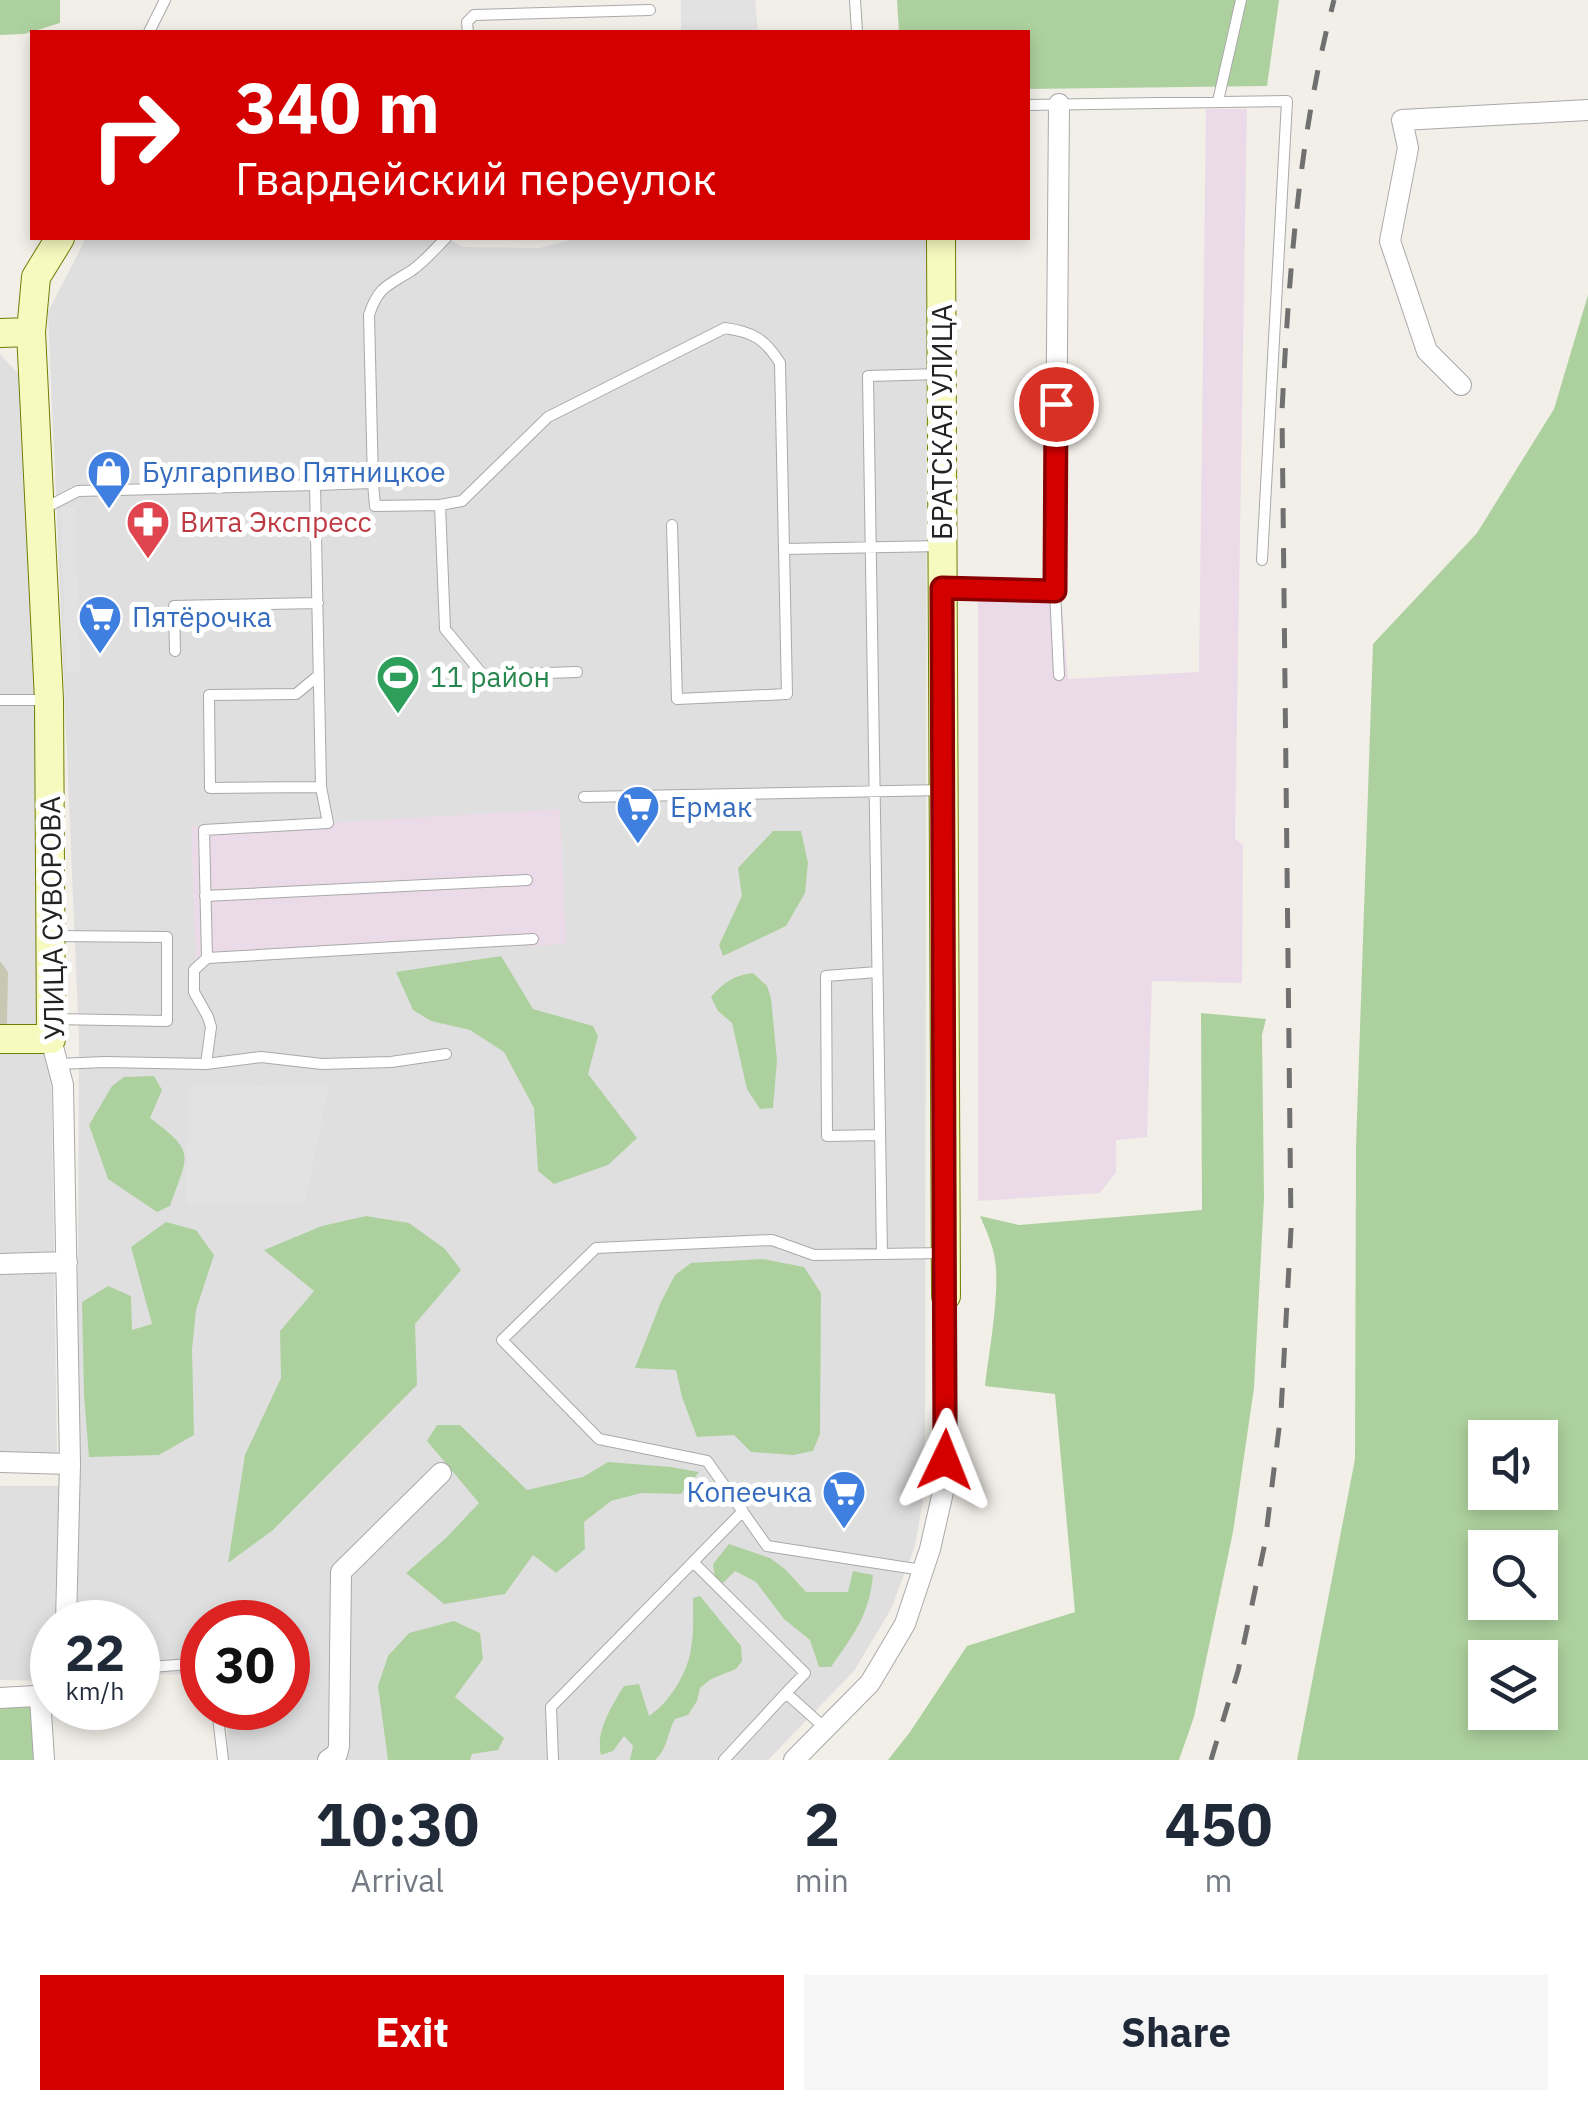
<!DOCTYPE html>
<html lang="en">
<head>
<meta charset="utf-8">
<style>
  body { margin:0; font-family:"IBM Plex Sans",sans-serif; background:#f6f6f7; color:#1f2937; height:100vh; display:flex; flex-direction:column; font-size:38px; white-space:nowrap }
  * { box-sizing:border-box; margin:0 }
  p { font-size:32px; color:#747a83 }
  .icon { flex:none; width:55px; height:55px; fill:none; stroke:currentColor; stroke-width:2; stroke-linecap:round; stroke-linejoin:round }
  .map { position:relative; height:1760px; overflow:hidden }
  .side { display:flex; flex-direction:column; background:#fff; flex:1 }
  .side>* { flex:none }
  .hud { position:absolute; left:30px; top:30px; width:1000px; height:210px; border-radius:0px; box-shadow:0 5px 15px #0003; background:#d40000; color:#fff; overflow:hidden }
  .controls { position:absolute; left:1468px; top:1420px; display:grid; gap:20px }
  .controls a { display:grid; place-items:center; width:90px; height:90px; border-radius:0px; background:#fff; box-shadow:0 5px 15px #0003; font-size:50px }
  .speed { position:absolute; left:30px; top:1600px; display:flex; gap:20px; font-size:50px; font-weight:700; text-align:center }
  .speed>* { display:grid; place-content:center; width:130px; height:130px; border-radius:50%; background:#fff; box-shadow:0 5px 15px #0003; line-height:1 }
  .speed small { font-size:25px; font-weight:400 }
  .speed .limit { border:15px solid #d22; background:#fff; color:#111 }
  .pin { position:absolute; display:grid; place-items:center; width:85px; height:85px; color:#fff; margin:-42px; border:5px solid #fff; border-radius:50%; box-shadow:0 2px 10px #0007 }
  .me { position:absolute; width:110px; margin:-55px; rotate:2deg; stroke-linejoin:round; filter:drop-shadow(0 0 8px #0008) }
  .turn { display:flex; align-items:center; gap:35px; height:210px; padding:0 40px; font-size:45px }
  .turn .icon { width:130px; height:130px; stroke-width:2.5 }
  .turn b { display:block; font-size:70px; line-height:85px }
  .eta { display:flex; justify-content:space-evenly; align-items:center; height:170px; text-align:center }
  .eta b { font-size:60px; font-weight:700; line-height:70px }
  .button { display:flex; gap:20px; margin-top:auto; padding:20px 40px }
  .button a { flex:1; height:115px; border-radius:0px; background:#d40000; color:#fff; font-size:40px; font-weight:700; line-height:115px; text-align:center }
  .button a+a { background:#f6f6f7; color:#1f2937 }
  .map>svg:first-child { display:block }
  .residential { fill:#e0dfdf }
  .industrial { fill:#ebdbe8 }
  .construction { fill:#c7c7b4 }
  .forest { fill:#add19e; fill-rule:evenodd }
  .parking { fill:#e2e2e2 }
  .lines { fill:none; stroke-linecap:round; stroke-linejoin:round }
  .lane-casing { stroke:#a9a9a9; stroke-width:12 }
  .street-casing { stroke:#a9a9a9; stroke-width:22 }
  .secondary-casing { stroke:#707d05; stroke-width:30 }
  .lane { stroke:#fff; stroke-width:10 }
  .street { stroke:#fff; stroke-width:20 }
  .secondary { stroke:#f7fabf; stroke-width:28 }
  .rail { stroke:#707070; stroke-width:5; stroke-dasharray:20 20; stroke-linecap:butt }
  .route-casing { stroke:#8a0000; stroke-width:25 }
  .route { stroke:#d40000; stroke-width:18 }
  .labels { text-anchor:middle; stroke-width:10; stroke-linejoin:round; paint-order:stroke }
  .street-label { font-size:28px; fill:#222; stroke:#fff }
  .shop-label { font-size:28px; fill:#366cbe; stroke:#fff; text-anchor:start }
  .health-label { font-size:28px; fill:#be3a42; stroke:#fff; text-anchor:start }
  .leisure-label { font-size:28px; fill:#27864d; stroke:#fff; text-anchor:start }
</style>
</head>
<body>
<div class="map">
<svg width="1588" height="1760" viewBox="0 0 1588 1760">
  <rect width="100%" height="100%" fill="#f2efe9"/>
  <path class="residential" d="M86,238H447L463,247L539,248L579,238H927L925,1488L915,1546L891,1609L854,1671L768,1760H227L228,1708H288V1622H202V1674L138,1675V1622H74L77,1472L79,1038L48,312Z
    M0,354L22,378L49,1025H0Z
    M51,1051L57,1453H0V1052Z
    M0,1486H59L56,1622H52V1681L0,1680Z"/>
  <path class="industrial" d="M1206,109H1247L1235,839L1243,845L1242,983L1152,981L1147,1137L1116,1140V1172L1100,1193L978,1201V592L1061,596L1068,679L1199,672Z
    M560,809L566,944L196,964L191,826L328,823Z"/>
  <path class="construction" d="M0,961L8,972L7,1025H0Z"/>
  <path class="forest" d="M0,0H60V23L24,34L0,35Z
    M897,0H1279L1267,86L1028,89V32H899Z
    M1588,295V1760H1297L1355,1459L1356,1146L1373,644L1477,533L1554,409ZM1485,1438H1540V1492H1485ZM1485,1548H1540V1602H1485ZM1485,1658H1540V1712H1485Z
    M773,831H801L808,863L805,893L786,926L723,956L719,945L742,896L738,868Z
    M501,956L533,1009L593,1026L598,1036L588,1074L637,1138L608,1165L554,1184L538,1171L534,1108L504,1052L470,1030L431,1021L413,1010L396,972Z
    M753,973L767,986L771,998L777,1060L773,1108L760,1109L747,1089L732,1023L718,1011L711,997C723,983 734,975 753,973Z
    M1201,1013L1266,1019L1262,1035L1264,1198L1254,1388L1233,1532L1194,1717L1179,1760H888L910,1732L967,1646L1075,1612L1055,1394L985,1386C989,1351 1000,1294 995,1260C993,1245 986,1230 980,1216L1019,1225L1202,1210Z
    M154,1076L162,1090L150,1118C197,1153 188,1154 170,1206L157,1212L108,1179L89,1125L112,1086L124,1077Z
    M366,1216L409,1223L445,1249L461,1270L415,1324L417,1385L273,1530L228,1563L245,1455L281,1378L280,1331L314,1291L264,1250L322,1226Z
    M166,1222L196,1230L214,1255L196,1310L192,1350L194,1435L159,1455L89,1457L84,1395L82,1302L108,1286L131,1296L132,1330L152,1324L131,1247Z
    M763,1259L804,1267L821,1293L820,1434L813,1451L793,1455L751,1452L734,1435L697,1437L682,1397L676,1370L635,1368L661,1302L675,1275L691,1263Z
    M437,1425H460L527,1490L583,1477L608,1462L671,1467L699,1472L681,1494L641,1493L611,1501L584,1522L585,1549L556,1573L533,1555L505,1594L444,1604L406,1573L446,1538L479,1503L427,1441Z
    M729,1544L770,1558L785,1569L806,1592H848L853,1571L873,1575C869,1616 854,1634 831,1667H819L810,1640L784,1619L756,1582L735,1571L723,1583L715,1580L713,1564Z
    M700,1596L741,1646L742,1661L736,1669L711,1679L700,1688L697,1701L688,1715L675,1719C667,1734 668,1748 655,1760H630L633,1746L624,1736L613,1751L601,1755C595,1732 612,1705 624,1686L639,1684L649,1716C669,1703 688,1673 691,1648C694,1632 693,1615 693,1598Z
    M454,1621L480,1633L483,1659L455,1697L504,1738L498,1750L472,1754L470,1760H388L378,1686L388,1656L409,1633Z
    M0,1706H52L47,1760H0Z"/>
  <path class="parking" d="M681,0H755L758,32H681Z
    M61,508H75L80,672L66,673Z
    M329,1085L305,1203L186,1204L188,1087Z"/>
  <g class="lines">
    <defs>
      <path id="lane" d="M855,0L857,32
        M149,32L165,0
        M468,32L467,22L474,15L650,10
        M1218,101L1241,0
        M1028,105L1287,101L1262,560
        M373,483L375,506L440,505
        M41,510L78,491L315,485
        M672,525L677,699L787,694L784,549
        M1055,591L1059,675
        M175,651L174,606L318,603
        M577,672L483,675L445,629L440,505L462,501L548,417L725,328C753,332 765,339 780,363L784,549L941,546
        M319,675L296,694L209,695L210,788L321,787
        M0,700H48
        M584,797L943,790
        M205,896L527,880
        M207,958L204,830L328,823L321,787L315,485L373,483L369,315C378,287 387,286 411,271C424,262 435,249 446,238
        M877,972L826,976L827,1136L880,1135
        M52,1019L167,1021V937L52,936
        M58,1064L105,1062L206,1064L261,1057L322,1064L391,1062L446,1054
        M206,1064L211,1027L208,1017L194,992V970L207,958L533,939
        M882,1254L868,376L941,374
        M693,1562L805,1673L786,1693
        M922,1570L767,1546L707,1461L599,1439L502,1340L596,1248L772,1240L814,1255L944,1253
        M138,1668L202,1663
        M217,1708L223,1760
        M553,1760L551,1707L743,1511
        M724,1760L786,1693L825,1728"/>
      <path id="street" d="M1461,385L1427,351L1390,241L1408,148L1402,120L1588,110
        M942,587L1055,591L1059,104
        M51,1039L63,1085L70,1464L66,1622
        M0,1264L67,1262
        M0,1462L70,1464
        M40,1697L44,1760
        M0,1698L52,1695
        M328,1760L337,1754L339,1746L341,1572L441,1473
        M794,1760L870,1683L905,1624L930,1549L943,1492L947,1428L946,1296"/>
      <path id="secondary" d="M941,238L946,1296
        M0,333L31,332
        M0,1039H51L49,700L31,332L36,277L60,238"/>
    </defs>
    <use href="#lane" class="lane-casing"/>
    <use href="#street" class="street-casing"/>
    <use href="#secondary" class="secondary-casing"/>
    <use href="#lane" class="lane"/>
    <use href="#street" class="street"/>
    <use href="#secondary" class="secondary"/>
    <path class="rail" d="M1211,1760L1238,1671L1265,1543L1281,1412L1291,1229L1282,411C1289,272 1299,134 1334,0"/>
  </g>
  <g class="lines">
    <defs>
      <path id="route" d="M945,1460L942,588L1055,591L1056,404"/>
    </defs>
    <use href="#route" class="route-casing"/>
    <use href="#route" class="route"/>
  </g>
  <defs>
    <symbol id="shop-pin" viewBox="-11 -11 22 30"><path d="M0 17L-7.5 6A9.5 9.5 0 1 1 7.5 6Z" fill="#3f7fe0" stroke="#fff"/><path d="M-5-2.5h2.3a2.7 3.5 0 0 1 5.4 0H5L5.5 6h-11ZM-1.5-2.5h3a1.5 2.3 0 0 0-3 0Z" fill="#fff"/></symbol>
    <symbol id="pharmacy-pin" viewBox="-11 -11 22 30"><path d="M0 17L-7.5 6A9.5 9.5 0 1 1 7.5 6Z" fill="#e0444e" stroke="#fff"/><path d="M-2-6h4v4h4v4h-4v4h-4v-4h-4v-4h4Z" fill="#fff"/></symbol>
    <symbol id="supermarket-pin" viewBox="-11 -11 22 30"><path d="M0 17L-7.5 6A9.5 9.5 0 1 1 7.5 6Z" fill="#3f7fe0" stroke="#fff"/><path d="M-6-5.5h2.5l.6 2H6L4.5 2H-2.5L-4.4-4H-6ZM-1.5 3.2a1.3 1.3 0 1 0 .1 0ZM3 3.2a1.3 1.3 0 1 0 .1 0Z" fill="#fff"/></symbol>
    <symbol id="stadium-pin" viewBox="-11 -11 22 30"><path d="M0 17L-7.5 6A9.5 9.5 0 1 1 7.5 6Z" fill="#2e9e5b" stroke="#fff"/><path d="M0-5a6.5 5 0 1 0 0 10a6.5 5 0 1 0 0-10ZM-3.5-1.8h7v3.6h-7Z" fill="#fff"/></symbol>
  </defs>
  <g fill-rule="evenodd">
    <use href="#shop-pin" x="84" y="447" width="50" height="68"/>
    <use href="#pharmacy-pin" x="123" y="497" width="50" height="68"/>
    <use href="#supermarket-pin" x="75" y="592" width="50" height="68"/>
    <use href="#stadium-pin" x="373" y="652" width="50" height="68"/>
    <use href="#supermarket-pin" x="613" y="782" width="50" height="68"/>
    <use href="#supermarket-pin" x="819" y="1467" width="50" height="68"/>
  </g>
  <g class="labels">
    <g class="street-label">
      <text transform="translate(942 422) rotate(-90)" y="10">БРАТСКАЯ УЛИЦА</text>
      <text transform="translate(52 918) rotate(-91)" y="10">УЛИЦА СУВОРОВА</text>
    </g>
    <g class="shop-label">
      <text x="142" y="482">Булгарпиво Пятницкое</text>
      <text x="132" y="627">Пятёрочка</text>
      <text x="670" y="817">Ермак</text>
      <text x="812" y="1502" text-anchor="end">Копеечка</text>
    </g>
    <g class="health-label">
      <text x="180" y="532">Вита Экспресс</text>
    </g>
    <g class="leisure-label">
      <text x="430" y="687">11 район</text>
    </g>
  </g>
</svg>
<div class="controls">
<a><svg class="icon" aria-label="sound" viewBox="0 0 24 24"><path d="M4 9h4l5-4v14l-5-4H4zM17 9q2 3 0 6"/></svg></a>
<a><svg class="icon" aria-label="search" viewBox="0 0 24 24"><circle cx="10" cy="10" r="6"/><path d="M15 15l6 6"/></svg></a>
<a><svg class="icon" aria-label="layers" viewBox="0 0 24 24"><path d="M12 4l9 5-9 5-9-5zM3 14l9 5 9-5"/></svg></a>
</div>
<div class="speed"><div>22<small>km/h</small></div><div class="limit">30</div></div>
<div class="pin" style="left:1056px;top:404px;background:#d93025"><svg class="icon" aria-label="arrive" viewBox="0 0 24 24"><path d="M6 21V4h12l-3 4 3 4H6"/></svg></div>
<svg class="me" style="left:945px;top:1460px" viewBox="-20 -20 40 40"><path d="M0-17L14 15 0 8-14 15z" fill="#d40000" stroke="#fff" stroke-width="4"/></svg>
<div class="hud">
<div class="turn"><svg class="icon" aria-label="right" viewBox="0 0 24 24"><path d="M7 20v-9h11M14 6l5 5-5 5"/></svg><div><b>340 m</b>Гвардейский переулок</div></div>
</div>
</div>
<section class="side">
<div class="eta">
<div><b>10:30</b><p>Arrival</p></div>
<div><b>2</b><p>min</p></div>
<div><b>450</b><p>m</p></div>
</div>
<div class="button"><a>Exit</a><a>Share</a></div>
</section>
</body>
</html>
